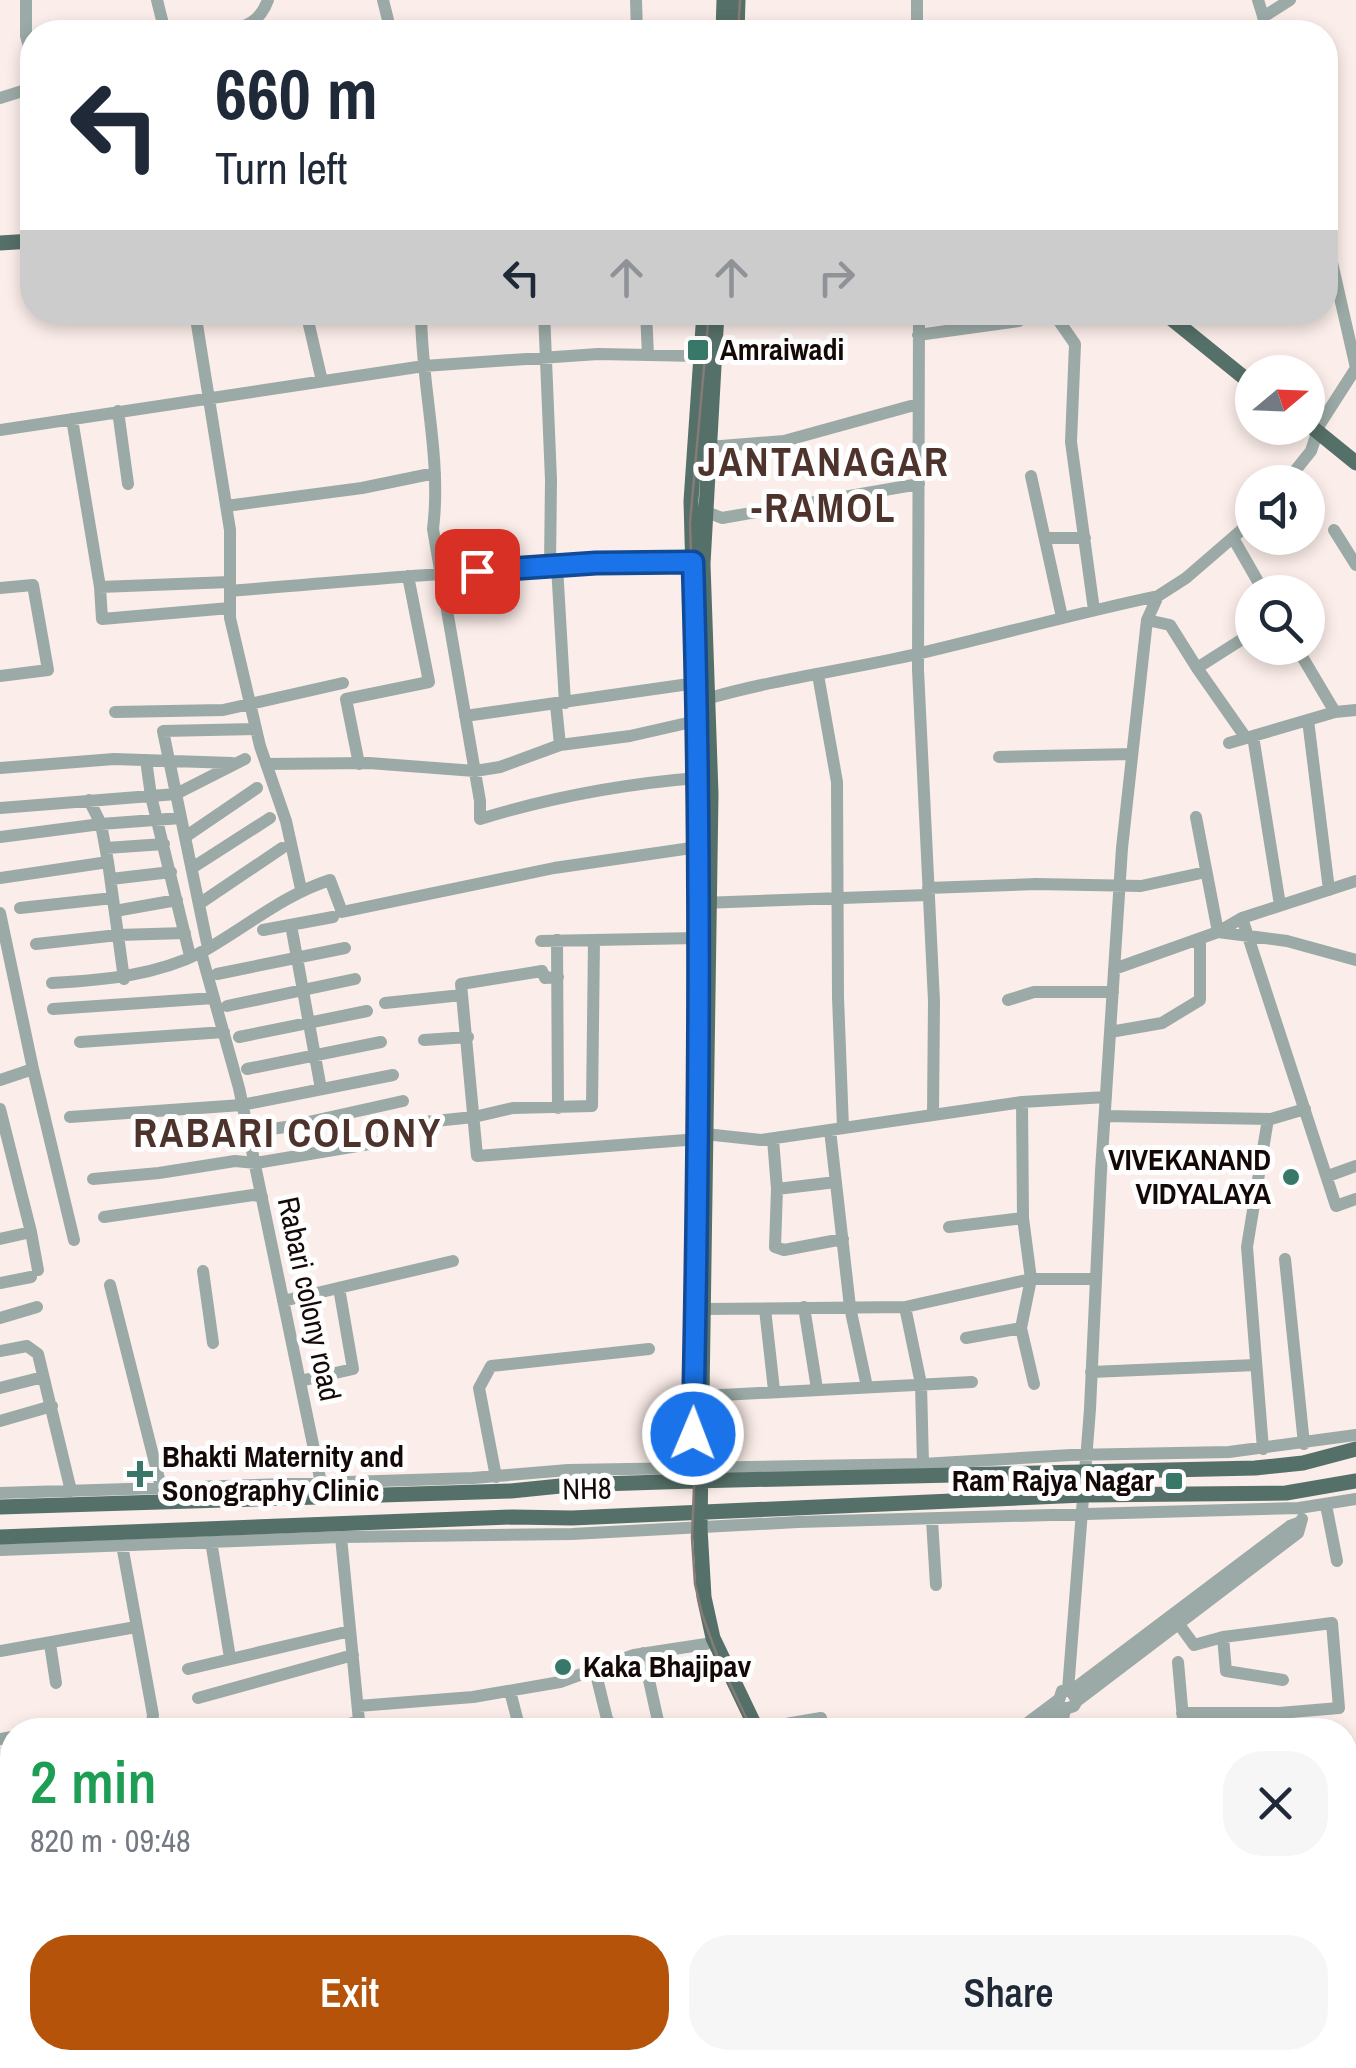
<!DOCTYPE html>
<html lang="en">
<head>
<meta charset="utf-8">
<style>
  body { margin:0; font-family:"Archivo Narrow",sans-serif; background:#f6f6f7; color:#1f2937; height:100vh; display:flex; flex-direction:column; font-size:38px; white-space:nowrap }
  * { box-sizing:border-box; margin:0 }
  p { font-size:32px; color:#747a83 }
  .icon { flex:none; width:55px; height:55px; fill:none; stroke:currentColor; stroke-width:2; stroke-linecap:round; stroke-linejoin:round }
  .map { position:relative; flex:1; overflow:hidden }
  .side { position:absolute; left:0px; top:1718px; width:1358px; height:352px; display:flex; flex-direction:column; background:#fff; border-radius:40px 40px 0 0; box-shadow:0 5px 15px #0003 }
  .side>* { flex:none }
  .banner { position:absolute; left:20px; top:20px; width:1318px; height:305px; border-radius:40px; box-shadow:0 5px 15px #0003; background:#fff; color:#1f2937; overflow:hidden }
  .needle { width:65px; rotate:71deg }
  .buttons { position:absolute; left:1235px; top:355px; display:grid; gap:20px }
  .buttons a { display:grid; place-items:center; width:90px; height:90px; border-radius:50%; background:#fff; box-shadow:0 5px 15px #0003; font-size:50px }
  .pin { position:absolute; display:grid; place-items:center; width:85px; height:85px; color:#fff; margin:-42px; border-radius:20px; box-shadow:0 5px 15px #0006 }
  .me { position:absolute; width:110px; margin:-55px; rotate:1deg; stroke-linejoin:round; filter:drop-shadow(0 0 8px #0008) }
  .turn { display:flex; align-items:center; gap:35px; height:210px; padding:0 30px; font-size:45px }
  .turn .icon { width:130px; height:130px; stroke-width:2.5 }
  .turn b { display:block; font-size:70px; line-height:85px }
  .lanes { display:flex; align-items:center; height:95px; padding:0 30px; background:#0003; justify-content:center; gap:50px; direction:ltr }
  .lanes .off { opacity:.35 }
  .round { display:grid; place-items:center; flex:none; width:105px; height:105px; border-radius:40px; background:#f6f6f7 }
  .head { display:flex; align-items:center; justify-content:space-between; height:170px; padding:0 30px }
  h1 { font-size:60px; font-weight:600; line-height:75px; color:#1e9e55 }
  .action { display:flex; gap:20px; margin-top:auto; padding:20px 30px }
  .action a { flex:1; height:115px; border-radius:40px; background:#b45309; color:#fff; font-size:40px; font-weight:600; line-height:115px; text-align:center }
  .action a+a { background:#f6f6f7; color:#1f2937 }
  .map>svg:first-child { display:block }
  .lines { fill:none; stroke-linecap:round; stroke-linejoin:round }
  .minor { stroke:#9baaa6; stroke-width:12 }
  .major { stroke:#557068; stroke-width:15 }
  .rail { stroke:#877b78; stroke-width:2.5 }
  .route-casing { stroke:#114b97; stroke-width:25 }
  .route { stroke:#1a73e8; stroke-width:18 }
  .poi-dot { fill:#377868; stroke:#fefefe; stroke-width:4 }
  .labels { text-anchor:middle; stroke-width:10; stroke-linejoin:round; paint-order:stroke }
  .poi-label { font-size:30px; font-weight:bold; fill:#140907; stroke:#fefefe; text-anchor:start }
  .street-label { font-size:30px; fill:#140907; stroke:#fefefe }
  .district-label { font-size:40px; font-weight:bold; letter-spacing:2.5px; fill:#4e332d; stroke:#fefefe }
</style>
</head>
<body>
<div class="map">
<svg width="1356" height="2068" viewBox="0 0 1356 2068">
  <rect width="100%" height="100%" fill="#fbede9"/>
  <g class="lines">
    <path class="minor" d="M26,0V36L32,58
      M157,0L165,32
      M383,0L391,32
      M636,0L637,32
      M917,0V32
      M1258,0L1268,32
      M1263,17L1290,0
      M226,32C247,26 260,22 268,0
      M28,89L32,105
      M0,98L32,88
      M1325,232L1356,368
      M195,312L230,530V618L260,746L286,821L301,889
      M306,312L322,381
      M421,312C421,385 442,457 433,529L480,801V819C552,797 622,784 697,778
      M544,312L551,480L550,566
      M646,312L648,355
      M861,312L919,314
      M1061,312L1059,321L1075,344L1071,442L1094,610
      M918,335L1019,321
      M118,411L128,484
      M72,419L100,587
      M0,430L424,366L598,354L700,356
      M709,447L784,441L918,404
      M1031,476L1062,617
      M1286,482L1311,451L1320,424L1356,368
      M226,506L362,488L435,473
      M704,511L722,518L919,484
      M1334,530L1356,565
      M1045,538H1085
      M1233,538L1264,592
      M557,566L565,703
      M0,588L33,585L48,670L0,676
      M230,591C384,578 538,564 693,562
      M230,608L102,619L100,587L230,582
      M1147,620L1170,625L1197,668L1252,633
      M1297,648L1335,712L1356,710
      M1197,668L1246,738
      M818,675L837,782L838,997L843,1128
      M706,699C775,679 847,670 917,654C998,635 1077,613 1158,596
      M115,712L223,710L343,683
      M465,716L696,683
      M1308,720L1329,890
      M1253,736L1280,905
      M1229,743L1335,712
      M560,745L630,736L696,721
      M999,757L1132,754
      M146,760L151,796L190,956
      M266,764L369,763L475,771L500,767L560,745L556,705
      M359,764L346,699L429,682L408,576
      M0,768L114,759L232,763
      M0,808L176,794L245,759
      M1196,817L1218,932L1287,941L1356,960
      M0,837L101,824L89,800
      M185,837L257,788
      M106,848L164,844
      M108,862L101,824L181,818
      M192,868L270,818
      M0,878L108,862L124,979
      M111,879L171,872
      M928,888L1036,884L1141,886L1206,872
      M701,903L928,895
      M199,904L282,848
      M20,908L113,898
      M115,911L177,900
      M0,913L33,1069L0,1080
      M1242,918L1336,1206L1356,1199
      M291,925L321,1089
      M263,930L333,917
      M557,940L558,1108
      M541,941L698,938
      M36,944L118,935L185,933
      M208,948L163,731L256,729
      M201,952L239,1088L321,1483
      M1114,969L1218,932L1242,918L1356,881
      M217,974L345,948
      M558,977L545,978L542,971L461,984L477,1156L699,1139
      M52,983C103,980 155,976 202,952C245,928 283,895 330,880L342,912L554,868L698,847
      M1008,1000L1034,992H1113
      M385,1003L462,995
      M227,1006L355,979
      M53,1009L214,998
      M1110,1032L1162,1023L1200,1000V939
      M239,1037L367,1011
      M424,1040L468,1037
      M80,1042L224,1032
      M33,1069L74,1240
      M247,1069L381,1042
      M0,1109L31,1232L38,1270
      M933,1115L1022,1102L1106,1097
      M1105,1116L1271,1119L1305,1109
      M70,1117L242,1105L393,1075
      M830,1130L850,1307L867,1387
      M248,1132L286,1127L403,1101
      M705,1134L761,1140L933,1115L934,1001L918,670L919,312
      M773,1139L777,1189L775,1247L784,1250L843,1239
      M1328,1176L1356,1166
      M93,1179L159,1173L235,1161L256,1163L399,1139L412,1135L410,1128L415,1123L474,1117L513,1108L592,1106L594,941
      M777,1189L836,1182
      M104,1217L253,1195L262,1197
      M949,1227L1023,1218
      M0,1239L31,1232
      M1285,1259L1304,1444
      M203,1271L213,1343
      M0,1283L31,1277
      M110,1285L161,1487
      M283,1301L453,1261
      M804,1307L817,1389
      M905,1307L921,1384L923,1464
      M703,1309L905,1307L1031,1279L1023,1218L1022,1102
      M765,1309L774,1390
      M0,1318L37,1307
      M1021,1328L1031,1279H1096
      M966,1338L1021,1328L1034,1384
      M0,1351L27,1346L38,1354L71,1491
      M1091,1372L1256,1365
      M300,1381L353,1369L339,1288
      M0,1388L43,1377
      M702,1396L972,1382
      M0,1421L52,1406
      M1263,1449L1247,1247L1268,1119
      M496,1477L479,1388L491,1366L649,1349
      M0,1493L473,1478L568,1470L923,1464L1071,1455L1229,1452L1356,1435
      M1326,1505L1337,1561
      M932,1520L936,1585
      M211,1541L230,1658
      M122,1545L153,1715L151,1730
      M0,1550L341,1537L572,1534L798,1522L1299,1508L1356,1499
      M1178,1623L1194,1645L1223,1637L1332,1623L1339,1708L1279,1713H1182
      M1223,1637L1226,1671L1283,1680
      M50,1644L56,1683
      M0,1651L136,1627
      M643,1653L660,1730
      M1178,1662L1184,1730
      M188,1669L350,1631
      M595,1670L607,1719L616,1730
      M1068,1690L1090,1409L1101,1171L1122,848L1147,620L1158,596L1186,578L1252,521
      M510,1691L520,1730
      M1071,1691L1077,1701L1074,1706L1065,1709L1058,1703L1062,1691H1071L1290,1526L1301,1522
      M198,1698L353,1655
      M1077,1701L1298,1533L1302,1519
      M358,1706L473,1697L560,1682L634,1655L706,1644
      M330,1730L359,1721L341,1537
      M768,1730L774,1726L821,1718
      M1018,1730L1058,1700
      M1038,1730L1065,1709
      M1061,1730L1065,1709
      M0,1739L12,1737
      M1345,1782L1356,1779
      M1345,1829L1356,1828
      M1345,1872L1356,1870
      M1345,1905L1356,1903
      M0,1931L12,1928
      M1345,1957L1356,2012
      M1345,2056L1356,2054
      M279,2058L283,2068
      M355,2058L358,2068
      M436,2058L438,2068
      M570,2058L573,2068
      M707,2058L711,2068
      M1204,2058V2068
      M516,2067L552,2058
      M116,2068L151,2058
      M481,2068L524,2058
      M831,2068L863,2058
      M998,2068L999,2058
      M1279,2068L1339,2058"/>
    <path class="major" d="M723,32L724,0
      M737,32L738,0
      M0,243L32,241
      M717,312L703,564L711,794L700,1528L704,1597L713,1638L757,1730
      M1163,312L1252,384
      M1308,424L1356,463
      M693,573L691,501L704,312
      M696,706L698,983
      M0,1507L511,1491L570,1485L693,1481L1255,1468L1303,1463L1356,1449
      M0,1537L512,1517L572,1518L1084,1495L1286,1493L1356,1481
      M887,2058L889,2068"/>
    <path class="rail" d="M738,32L740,0
      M709,312L690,523L704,949L702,1286L692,1538L695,1584L702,1614L719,1661L752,1730
      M893,2058L896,2068"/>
  </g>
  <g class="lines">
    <defs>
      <path id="route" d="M477,571L596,563L693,562C702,852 699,1143 693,1434"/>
    </defs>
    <use href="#route" class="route-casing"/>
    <use href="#route" class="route"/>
  </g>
  <g class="poi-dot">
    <rect x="686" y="338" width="24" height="24" rx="5"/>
    <circle cx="1291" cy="1177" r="10"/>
    <path d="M135 1459h10v10h10v10h-10v10h-10v-10h-10v-10h10z"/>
    <rect x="1164" y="1471" width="20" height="20" rx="5"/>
    <circle cx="563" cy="1667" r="10"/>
  </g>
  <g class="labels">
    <g class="poi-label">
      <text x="720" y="360">Amraiwadi</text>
      <text x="1271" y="1170" text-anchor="end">VIVEKANAND<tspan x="1271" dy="34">VIDYALAYA</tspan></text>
      <text x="162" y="1467">Bhakti Maternity and<tspan x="162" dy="34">Sonography Clinic</tspan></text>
      <text x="1154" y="1491" text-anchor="end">Ram Rajya Nagar</text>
      <text x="583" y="1677">Kaka Bhajipav</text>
    </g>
    <g class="street-label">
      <text transform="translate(309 1299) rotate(78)" y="10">Rabari colony road</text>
      <text transform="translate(587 1489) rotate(-1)" y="10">NH8</text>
    </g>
    <g class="district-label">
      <text x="824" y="476">JANTANAGAR<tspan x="824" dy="46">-RAMOL</tspan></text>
      <text x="288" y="1147">RABARI COLONY</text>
    </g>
  </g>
</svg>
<div class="buttons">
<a><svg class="needle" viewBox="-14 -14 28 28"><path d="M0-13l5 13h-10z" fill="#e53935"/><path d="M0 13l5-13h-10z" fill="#747a83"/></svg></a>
<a><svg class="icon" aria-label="sound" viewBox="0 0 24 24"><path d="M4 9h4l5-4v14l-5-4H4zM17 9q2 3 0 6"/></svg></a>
<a><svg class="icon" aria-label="search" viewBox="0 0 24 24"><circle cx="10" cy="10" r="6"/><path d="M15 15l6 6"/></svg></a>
</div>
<div class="pin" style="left:477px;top:571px;background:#d93025"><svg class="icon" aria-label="arrive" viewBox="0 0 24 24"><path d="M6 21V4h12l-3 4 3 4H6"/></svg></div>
<svg class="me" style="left:693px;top:1434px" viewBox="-20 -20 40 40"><circle r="17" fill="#1a73e8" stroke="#fff" stroke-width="3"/><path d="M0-11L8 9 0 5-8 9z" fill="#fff"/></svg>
<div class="banner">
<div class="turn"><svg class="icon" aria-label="left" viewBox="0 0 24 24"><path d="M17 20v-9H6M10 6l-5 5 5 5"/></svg><div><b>660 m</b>Turn left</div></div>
<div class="lanes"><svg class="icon" aria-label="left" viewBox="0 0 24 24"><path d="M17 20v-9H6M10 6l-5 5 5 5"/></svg><svg class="icon off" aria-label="ahead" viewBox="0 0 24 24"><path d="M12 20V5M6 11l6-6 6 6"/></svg><svg class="icon off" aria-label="ahead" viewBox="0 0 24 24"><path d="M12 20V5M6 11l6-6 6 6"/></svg><svg class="icon off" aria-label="right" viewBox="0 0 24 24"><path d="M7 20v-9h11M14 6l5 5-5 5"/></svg></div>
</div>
<section class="side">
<div class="head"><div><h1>2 min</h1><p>820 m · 09:48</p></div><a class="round"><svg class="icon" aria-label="close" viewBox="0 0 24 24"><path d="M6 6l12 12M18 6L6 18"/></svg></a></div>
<div class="action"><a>Exit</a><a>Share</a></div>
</section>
</div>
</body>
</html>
